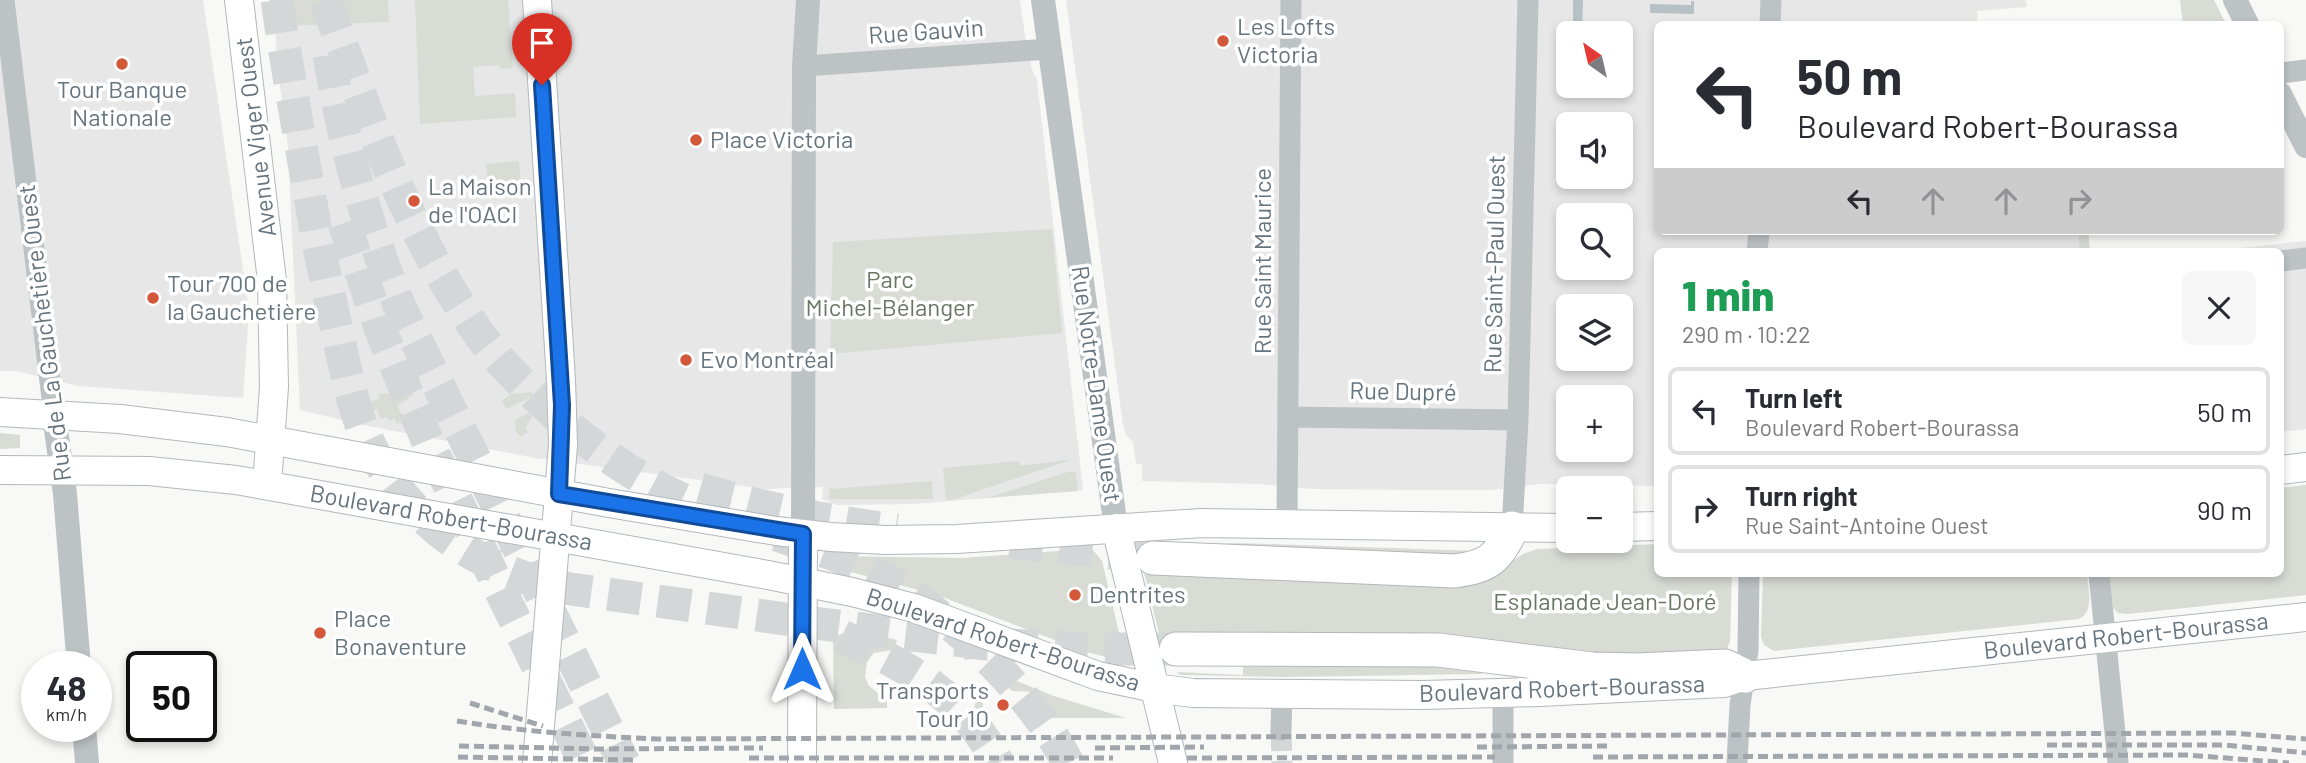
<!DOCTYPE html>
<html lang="en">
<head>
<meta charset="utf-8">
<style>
  body { margin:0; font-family:Barlow,sans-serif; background:#f7f7f7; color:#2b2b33; height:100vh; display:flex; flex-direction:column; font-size:26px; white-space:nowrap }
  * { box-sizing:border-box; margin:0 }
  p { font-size:23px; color:#7c7c81 }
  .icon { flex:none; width:38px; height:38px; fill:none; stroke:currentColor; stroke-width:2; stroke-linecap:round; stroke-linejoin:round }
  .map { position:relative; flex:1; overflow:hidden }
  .panel { position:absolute; left:1654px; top:248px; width:630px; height:329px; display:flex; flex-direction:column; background:#fff; border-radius:10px; box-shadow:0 4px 10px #0003 }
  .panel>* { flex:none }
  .hud { position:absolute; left:1654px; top:21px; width:630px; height:214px; border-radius:10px; box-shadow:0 4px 10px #0003; background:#fff; color:#2b2b33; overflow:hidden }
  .needle { width:46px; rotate:326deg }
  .controls { position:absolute; left:1556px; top:21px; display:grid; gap:14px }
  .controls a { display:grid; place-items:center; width:77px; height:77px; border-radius:10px; background:#fff; box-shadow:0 4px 10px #0003; font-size:35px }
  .speed { position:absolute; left:21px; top:651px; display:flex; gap:14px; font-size:35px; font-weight:700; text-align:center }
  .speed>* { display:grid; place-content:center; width:91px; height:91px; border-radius:50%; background:#fff; box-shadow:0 4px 10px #0003; line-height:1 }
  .speed small { font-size:18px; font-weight:400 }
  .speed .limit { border:4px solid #111; border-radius:10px; background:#fff; color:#111 }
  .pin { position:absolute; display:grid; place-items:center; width:60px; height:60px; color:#fff; margin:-72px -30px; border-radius:50% 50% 50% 0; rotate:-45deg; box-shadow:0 0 7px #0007 }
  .pin .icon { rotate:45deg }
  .me { position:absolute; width:77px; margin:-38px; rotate:0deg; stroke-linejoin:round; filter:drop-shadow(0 0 5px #0008) }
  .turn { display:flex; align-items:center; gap:24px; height:147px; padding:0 28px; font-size:32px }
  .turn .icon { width:91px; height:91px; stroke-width:2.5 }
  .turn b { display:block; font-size:49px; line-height:60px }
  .lanes { display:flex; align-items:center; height:66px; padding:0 28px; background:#0003; justify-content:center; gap:35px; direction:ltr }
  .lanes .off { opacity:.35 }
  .round { display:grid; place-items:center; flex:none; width:74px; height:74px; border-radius:10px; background:#f7f7f7 }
  .overview { display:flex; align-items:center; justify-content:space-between; height:119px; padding:0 28px }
  h1 { font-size:42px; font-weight:800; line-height:52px; color:#1e9e55 }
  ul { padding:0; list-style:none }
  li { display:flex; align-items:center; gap:21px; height:88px; margin:0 14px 10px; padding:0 14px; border:4px solid #e1e1e2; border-radius:10px }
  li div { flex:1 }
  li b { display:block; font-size:26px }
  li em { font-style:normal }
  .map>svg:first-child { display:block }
  .built { fill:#e6e7e6; fill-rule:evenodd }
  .green { fill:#d8dcd5 }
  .water { fill:#b6c2c5 }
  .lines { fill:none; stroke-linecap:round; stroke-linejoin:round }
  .minor-tunnel { stroke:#d4d7d8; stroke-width:21; stroke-dasharray:21 10; stroke-linecap:butt }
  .trunk-tunnel { stroke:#d4d7d8; stroke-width:33; stroke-dasharray:33 17; stroke-linecap:butt }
  .secondary-casing { stroke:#b2b8bc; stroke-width:30 }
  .trunk-casing { stroke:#b3b7ba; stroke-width:35 }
  .minor { stroke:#bdc2c5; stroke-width:21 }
  .tertiary { stroke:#bdc2c5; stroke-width:24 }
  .secondary { stroke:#fff; stroke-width:28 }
  .trunk { stroke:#fff; stroke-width:33 }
  .rail { stroke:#a0a6ab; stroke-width:5; stroke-dasharray:10 5; stroke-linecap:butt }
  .route-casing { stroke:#114b97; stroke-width:18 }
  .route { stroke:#1a73e8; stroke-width:12 }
  .poi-dot { fill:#d3583a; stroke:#fff; stroke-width:2.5 }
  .labels { text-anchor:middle; stroke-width:7; stroke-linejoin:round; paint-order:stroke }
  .poi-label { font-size:24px; fill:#66747e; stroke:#fff; text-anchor:start }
  .street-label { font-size:24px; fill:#66747e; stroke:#fff }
  .park-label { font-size:24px; fill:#687664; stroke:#fff }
</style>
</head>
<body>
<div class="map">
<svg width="2306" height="763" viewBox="0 0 2306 763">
  <rect width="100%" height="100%" fill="#f8f8f6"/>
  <path class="built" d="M12,0H203L249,310L243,398L78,386L16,371H0V7Z
    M274,0H1020L1025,36L1032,70L1037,79L1083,490L914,504L837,505L822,499L823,487L766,489L535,458L358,424L300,410L288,148L277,63Z
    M1066,0H2026L2027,7L1977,11V24H1657V231H2088L2090,252H1657V486L1539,484L1492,490H1412L1313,489L1258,484L1142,481V465L1136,463L1133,442L1126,435L1123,425ZM1568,33H1620V86H1568ZM1568,124H1620V177H1568ZM1568,215H1620V268H1568ZM1568,306H1620V359H1568ZM1568,397H1620V450H1568Z
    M2306,241V429L2280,432V252H2202Z"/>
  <path class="green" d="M270,0H388L389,22L273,26Z
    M415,0H508L513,68L501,69L499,65L473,67L475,96L515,93L516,117L420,124Z
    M2180,0H2214L2226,24H2183Z
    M519,161L521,190L491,193L488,191L486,164Z
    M1052,229L1062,333L830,354L833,242Z
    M2078,231H2088L2090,252H2080Z
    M532,392L533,396L507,409L502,401L511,394Z
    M413,393V395L397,406L403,416L417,410L419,413L422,411L426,416L421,419L419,416L402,425L400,422L397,424L394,418L390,421L386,417L381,419L377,409L374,410L369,401L379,400V394Z
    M529,413L532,417L526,427L528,432L521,437L516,432L515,420Z
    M0,433L20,435V448L0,449Z
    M1073,459L955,499L946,500L943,468L1019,461L1020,466Z
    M1075,471L1078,491L987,498L1068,472Z
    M932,481L933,499H829V489Z
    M2306,485V595L2128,614L2118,613L2113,608L2109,574H2280V488Z
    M1237,543L1478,551L1475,555L1208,545Z
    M1657,544V574H1732L1730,642L1725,653L1175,663L1167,666L1142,564L1502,568L1523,554L1537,549Z
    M1085,549L1093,550L1102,561L1122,646L1119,655L1114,659L1086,652L937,595L828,566V558L830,556L962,558Z
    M1763,574H2087C2088,589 2095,611 2079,619L1774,651L1764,645L1761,637Z
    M863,631L897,640L894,650L874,653L867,662L865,677L869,686L887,700V708L834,709L833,642L835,636L847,632L862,634Z
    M1427,666L1482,668V674L1281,677L1181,675L1177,672L1243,675V667Z
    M987,669L1054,696L1126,718H1046C1034,713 1036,704 1035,692L1012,691L1001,680L985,678Z
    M983,691V718L971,717L979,693Z"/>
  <path class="water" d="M1573,0H1583L1582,33H1573Z
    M1691,1H1694V14L1650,13V4L1691,5Z"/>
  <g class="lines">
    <path class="minor-tunnel" d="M1281,730L1282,763"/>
    <path class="trunk-tunnel" d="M277,0C288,76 302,150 315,226C322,264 331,302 339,340C346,371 352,403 364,432C401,519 480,574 571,589L814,623L987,644L1089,649H1175
      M326,0C365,111 407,231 475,328C495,358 521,383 547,407C602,457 655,492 726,517
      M329,55C343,141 366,224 399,305L624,763
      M344,223L383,336L428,442L585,763
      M700,489C764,508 830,522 897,530
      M777,535C809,546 842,556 872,572C946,610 1029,688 1068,763
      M1010,542L1151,557
      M842,636C908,667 963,695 998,763"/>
    <defs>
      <path id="secondary" d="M239,0L272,281L274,387L267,485
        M537,0L561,380L563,445L537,763
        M0,412L120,419L227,432L609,503L776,531L831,537L885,540L957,539L1202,523L1568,528
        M0,470L149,471L236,480L768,575L852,592L914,608L1098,676L1155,688L1193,693L1423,695L1539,692L1724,683L1745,676L2306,617
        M2280,470L2306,467
        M1620,527L1657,526
        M1116,528L1173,763
        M802,763L803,534"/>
      <path id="trunk" d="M1153,558L1454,571C1488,567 1498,559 1512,528
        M1176,649L1438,650L1592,669L1637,670L1725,666L1745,676"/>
    </defs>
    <use href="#secondary" class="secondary-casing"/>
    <use href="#trunk" class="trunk-casing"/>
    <path class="minor" d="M4,0L54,415
      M1770,24L1771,0
      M804,66L1050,49
      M2280,73L2306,70
      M1757,252L1759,231
      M2280,261L2306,258
      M1288,417L1518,420
      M1287,523L1291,0
      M1512,528L1518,420L1528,0
      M2099,574L2118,763
      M1503,693V763
      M1281,730L1282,695
      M1737,763L1740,705L1748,650L1749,574"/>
    <path class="tertiary" d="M1043,0L1116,528
      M2235,0L2247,24
      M2280,94L2306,146
      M54,415L65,494L79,667
      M803,534L804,66L808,0
      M84,726L87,763"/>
    <use href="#secondary" class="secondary"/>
    <use href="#trunk" class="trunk"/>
    <path class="rail" d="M470,703L543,726
      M457,721C524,732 591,736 659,739L2232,733L2306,739
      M2047,745H2225L2306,753
      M459,746L598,749L763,748
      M1477,747L1610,746
      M1095,748L1204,747
      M458,757L634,760
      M1593,757L2188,755L2289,763
      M749,758H1113
      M1187,758L1495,757"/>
  </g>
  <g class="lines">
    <defs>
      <path id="route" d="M542,85L562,405L559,494L803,534L802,669"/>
    </defs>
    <use href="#route" class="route-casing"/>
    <use href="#route" class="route"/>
  </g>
  <g class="poi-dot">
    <circle cx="1223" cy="41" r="7"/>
    <circle cx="122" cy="64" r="7"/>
    <circle cx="696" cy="140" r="7"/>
    <circle cx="414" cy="201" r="7"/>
    <circle cx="153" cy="298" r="7"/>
    <circle cx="686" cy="360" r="7"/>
    <circle cx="1075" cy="595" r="7"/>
    <circle cx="320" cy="633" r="7"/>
    <circle cx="1003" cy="705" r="7"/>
  </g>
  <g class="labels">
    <g class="poi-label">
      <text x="1237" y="35">Les Lofts<tspan x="1237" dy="28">Victoria</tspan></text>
      <text x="122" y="98" text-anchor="middle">Tour Banque<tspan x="122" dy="28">Nationale</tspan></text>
      <text x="710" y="148">Place Victoria</text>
      <text x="428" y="195">La Maison<tspan x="428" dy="28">de l'OACI</tspan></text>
      <text x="167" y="292">Tour 700 de<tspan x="167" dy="28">la Gauchetière</tspan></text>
      <text x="700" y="368">Evo Montréal</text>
      <text x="1089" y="603">Dentrites</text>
      <text x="334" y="627">Place<tspan x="334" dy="28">Bonaventure</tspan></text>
      <text x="989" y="699" text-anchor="end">Transports<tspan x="989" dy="28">Tour 10</tspan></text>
    </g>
    <g class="street-label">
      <text transform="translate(926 32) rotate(-4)" y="8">Rue Gauvin</text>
      <text transform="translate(256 137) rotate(-97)" y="8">Avenue Viger Ouest</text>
      <text transform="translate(1263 261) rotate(-90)" y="8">Rue Saint Maurice</text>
      <text transform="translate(1495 264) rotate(-89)" y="8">Rue Saint-Paul Ouest</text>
      <text transform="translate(45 333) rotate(-97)" y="8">Rue de La Gauchetière Ouest</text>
      <text transform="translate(1096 384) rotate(82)" y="8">Rue Notre-Dame Ouest</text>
      <text transform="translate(1403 392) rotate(1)" y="8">Rue Dupré</text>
      <text transform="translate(451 518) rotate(10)" y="8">Boulevard Robert-Bourassa</text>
      <text transform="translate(2126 636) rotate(-6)" y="8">Boulevard Robert-Bourassa</text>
      <text transform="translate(1003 640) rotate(18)" y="8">Boulevard Robert-Bourassa</text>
      <text transform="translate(1562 689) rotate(-2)" y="8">Boulevard Robert-Bourassa</text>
    </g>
    <g class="park-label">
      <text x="890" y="288">Parc<tspan x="890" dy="28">Michel-Bélanger</tspan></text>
      <text x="1605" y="610">Esplanade Jean-Doré</text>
    </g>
  </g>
</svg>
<div class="controls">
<a><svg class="needle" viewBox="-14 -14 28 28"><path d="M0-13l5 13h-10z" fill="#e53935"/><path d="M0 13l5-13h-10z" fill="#7c7c81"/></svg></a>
<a><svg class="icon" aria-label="sound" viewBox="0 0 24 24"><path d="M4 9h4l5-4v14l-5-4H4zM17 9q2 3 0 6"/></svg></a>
<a><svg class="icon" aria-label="search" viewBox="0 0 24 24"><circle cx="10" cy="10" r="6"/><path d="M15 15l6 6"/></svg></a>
<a><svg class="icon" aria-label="layers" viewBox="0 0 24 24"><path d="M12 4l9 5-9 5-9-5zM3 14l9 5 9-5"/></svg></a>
<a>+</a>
<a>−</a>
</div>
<div class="speed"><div>48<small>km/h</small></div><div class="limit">50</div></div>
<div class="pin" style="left:542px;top:85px;background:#d93025"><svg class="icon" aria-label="arrive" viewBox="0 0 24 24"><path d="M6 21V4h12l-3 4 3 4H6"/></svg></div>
<svg class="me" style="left:802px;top:669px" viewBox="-20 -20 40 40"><path d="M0-17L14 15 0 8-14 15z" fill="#1a73e8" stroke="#fff" stroke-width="4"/></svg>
<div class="hud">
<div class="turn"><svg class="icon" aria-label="left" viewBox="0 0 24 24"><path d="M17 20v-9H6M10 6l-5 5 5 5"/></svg><div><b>50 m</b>Boulevard Robert-Bourassa</div></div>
<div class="lanes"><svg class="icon" aria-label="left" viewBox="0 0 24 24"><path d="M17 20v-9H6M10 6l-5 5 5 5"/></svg><svg class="icon off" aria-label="ahead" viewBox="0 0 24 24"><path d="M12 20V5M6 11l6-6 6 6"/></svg><svg class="icon off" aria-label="ahead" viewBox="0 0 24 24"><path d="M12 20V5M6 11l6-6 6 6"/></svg><svg class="icon off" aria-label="right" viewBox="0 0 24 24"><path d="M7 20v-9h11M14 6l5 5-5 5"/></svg></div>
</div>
<section class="panel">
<div class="overview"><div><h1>1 min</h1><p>290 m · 10:22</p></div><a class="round"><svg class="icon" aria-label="close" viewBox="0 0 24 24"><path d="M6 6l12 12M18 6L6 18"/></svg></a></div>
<ul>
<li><svg class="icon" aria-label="left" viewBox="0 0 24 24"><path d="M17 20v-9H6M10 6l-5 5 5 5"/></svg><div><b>Turn left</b><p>Boulevard Robert-Bourassa</p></div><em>50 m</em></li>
<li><svg class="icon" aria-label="right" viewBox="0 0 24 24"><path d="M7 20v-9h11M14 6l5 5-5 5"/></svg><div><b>Turn right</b><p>Rue Saint-Antoine Ouest</p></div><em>90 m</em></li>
</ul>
</section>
</div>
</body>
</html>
